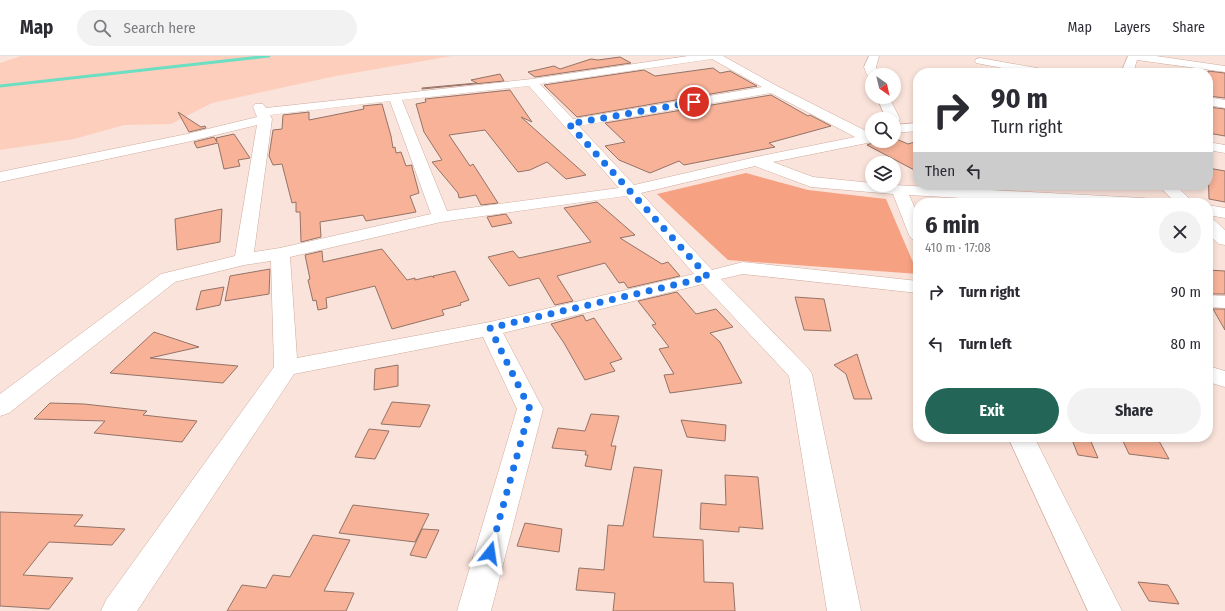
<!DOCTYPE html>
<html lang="en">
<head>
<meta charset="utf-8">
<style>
  body { margin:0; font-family:"Fira Sans Condensed",sans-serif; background:#f2f2f3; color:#2b2b33; height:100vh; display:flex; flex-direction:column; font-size:15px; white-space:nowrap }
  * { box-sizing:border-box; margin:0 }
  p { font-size:13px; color:#7c7c81 }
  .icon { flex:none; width:22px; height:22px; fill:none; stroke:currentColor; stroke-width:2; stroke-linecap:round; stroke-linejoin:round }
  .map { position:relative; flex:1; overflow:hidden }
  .side { position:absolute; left:913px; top:142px; width:300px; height:244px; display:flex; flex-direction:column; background:#fff; border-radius:16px; box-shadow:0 2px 6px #0003 }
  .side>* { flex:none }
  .banner { position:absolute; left:913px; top:12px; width:300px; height:122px; border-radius:16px; box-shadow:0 2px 6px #0003; background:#fff; color:#2b2b33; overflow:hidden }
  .needle { width:26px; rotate:146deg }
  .controls { position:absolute; left:865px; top:12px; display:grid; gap:8px }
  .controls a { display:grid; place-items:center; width:36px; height:36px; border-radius:50%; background:#fff; box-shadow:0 2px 6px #0003; font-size:20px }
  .pin { position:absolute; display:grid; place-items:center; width:34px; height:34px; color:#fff; margin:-17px; border:2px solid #fff; border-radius:50%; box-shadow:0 1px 4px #0007 }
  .me { position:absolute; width:44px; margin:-22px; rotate:15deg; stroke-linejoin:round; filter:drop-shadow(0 0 3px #0008) }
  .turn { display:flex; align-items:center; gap:14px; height:84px; padding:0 12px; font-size:18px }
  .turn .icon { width:52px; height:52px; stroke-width:2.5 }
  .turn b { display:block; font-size:28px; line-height:34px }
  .then { display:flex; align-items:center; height:38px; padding:0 12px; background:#0003; gap:8px; font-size:15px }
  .round { display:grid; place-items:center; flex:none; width:42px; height:42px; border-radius:21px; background:#f2f2f3 }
  .summary { display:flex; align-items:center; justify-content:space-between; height:68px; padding:0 12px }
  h1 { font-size:24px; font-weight:700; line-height:30px }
  .primary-button { display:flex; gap:8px; margin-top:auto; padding:8px 12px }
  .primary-button a { flex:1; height:46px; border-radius:24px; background:#236657; color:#fff; font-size:16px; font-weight:700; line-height:46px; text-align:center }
  .primary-button a+a { background:#f2f2f3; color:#2b2b33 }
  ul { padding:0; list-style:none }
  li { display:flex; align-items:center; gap:12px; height:52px; padding:0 12px }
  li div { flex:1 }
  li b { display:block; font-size:15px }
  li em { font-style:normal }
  header { display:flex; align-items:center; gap:24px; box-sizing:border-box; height:56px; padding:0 20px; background:#fff; border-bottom:1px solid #e1e1e2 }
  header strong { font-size:19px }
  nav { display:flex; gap:22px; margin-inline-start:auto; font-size:14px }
  .search { width:280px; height:36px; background:#f2f2f3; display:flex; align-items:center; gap:10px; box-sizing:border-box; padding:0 14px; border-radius:22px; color:#7c7c81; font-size:15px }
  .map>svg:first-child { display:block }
  .green { fill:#fecebc }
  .forest { fill:#f6a181 }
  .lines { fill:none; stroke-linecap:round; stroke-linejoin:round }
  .stream { stroke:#6cdec2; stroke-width:3 }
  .building { fill:#f7b298; stroke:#947367 }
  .minor-casing { stroke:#cfab9e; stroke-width:1 }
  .minor { fill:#fff; fill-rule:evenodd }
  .route { stroke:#1a73e8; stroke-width:7; stroke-dasharray:0 12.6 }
</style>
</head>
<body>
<header>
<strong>Map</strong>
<div class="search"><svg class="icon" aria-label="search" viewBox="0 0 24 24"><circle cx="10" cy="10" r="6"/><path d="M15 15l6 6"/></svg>Search here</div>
<nav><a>Map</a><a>Layers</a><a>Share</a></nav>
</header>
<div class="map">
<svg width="1225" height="555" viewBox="0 0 1225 555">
  <rect width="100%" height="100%" fill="#fae3da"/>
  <path class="green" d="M21,0H452L336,20L212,47L171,68L124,69L74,83L0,94V7Z"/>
  <path class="forest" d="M746,117L808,134L886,143L918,218L728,204L657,138Z"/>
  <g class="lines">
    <path class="stream" d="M0,30L269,0"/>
  </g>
  <path class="building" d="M620,1L631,7L535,21L528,16L554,10L560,13L591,3L598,4Z
    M713,12L720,17L730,15L757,30L577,61L544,29L644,14L655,20Z
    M1208,15L1225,17V42L1208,40Z
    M500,18L504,25L422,33V32L477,27L471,24Z
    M510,34L532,66L521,61L586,119L566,123L547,106L530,114L518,116L485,74L449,79L470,110L473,108L498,147L481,149L476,139L459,142L458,137L432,106L442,104L424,76L416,48L426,46L425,43Z
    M771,39L808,60L810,59L831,70L769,87L775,91L684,109L679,105L650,117L619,104L605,90L625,86L605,67Z
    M382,48L391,80L393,92L395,91L396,97L401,96L406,110L412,109V111L419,137L410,140L416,156L366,165L363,159L320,166L321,181L301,186L300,156H296V146L292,147L282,108L273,109L269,100L273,74L282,73L283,59L309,56V64L364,53L363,50Z
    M1208,51L1225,53V80L1208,77Z
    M178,56L201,71L205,70L206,72L189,76Z
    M234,78L250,102L238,104L240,110L224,113L218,87L197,92L194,86L214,81L217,86L216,82Z
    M894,82L908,88L918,85V116L867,89L878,85H894Z
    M1208,112L1225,115V146L1209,143Z
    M597,146L635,179L620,182L662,208L668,206L680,220L628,232L624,226L619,227L605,207L557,220L573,245L555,249L539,222L509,230L488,201L513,195L519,202L591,186L564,152Z
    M222,153L220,186L177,194L175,163Z
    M506,158L512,167L492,171L487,161Z
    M382,193L407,224L415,222V224L432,220L434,222L433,220L455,215L469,244L460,247L461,249L442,254L444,259L392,273L375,230L326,242L327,252L318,254L316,244L313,245L308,224L310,223L305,199L322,195L323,206Z
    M270,213L269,238L225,245L230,220Z
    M1208,214L1225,215V238H1208Z
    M224,231L220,249L196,254L201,235Z
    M677,236L696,258L716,253L733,271L710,277L720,286L742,327L670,337L664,319L674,318L659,293L669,291L652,269L656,268L638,245Z
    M795,241L824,243L831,275L804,274Z
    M1213,253H1225V274Z
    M583,259L586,265L594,262L622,303L610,307L615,315L585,324L564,287L551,268Z
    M154,276L199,291L150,302L238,310L223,327L110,317Z
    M857,298L867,330L872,343H854L846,318L834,309Z
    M398,309V330L374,334L375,313Z
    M392,346L430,349L420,371L381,368Z
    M50,347L84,348L147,355L143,359L197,365L182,386L94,377L105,365L34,363Z
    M591,358L619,360L611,390H616L611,414L585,410L588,399H585L586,395L552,392L558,372L585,375Z
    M681,364L726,369L725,385L687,381Z
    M369,373L389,375L375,403L355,401Z
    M1071,381H1089L1098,402L1078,399Z
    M1121,381H1134L1159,385L1169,403L1129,398Z
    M634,411L662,414L653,481L703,484L704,526L733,527L735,555H613L615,537L576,534L579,512L604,514L608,469L623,470Z
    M725,419L758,421L763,473L739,471V476L700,473L701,447L726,449Z
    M353,449L429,458L415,486L339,477Z
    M0,456L83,459L74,470L125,473L112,489L49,486L23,519L73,522L49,553L0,550Z
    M525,467L562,473L559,496L517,490Z
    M422,473L439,474L426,502L410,499Z
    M313,479L350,484L324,535L354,537L346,555H227L242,529L266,532L273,519L290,521Z
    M1138,526L1168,529L1179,548L1149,545Z"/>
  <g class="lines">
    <defs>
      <path id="minor" d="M688,0H723L777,30L872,78V85H877L773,106L813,121L872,127V129H894L1143,142L1149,143L1151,147H1051L909,139L918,159V184L912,183L909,179L893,138L811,131L755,110L641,137L712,214L743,206L918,225V237L743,218L721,223L808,312L812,318L861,555H827L789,320L703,228L503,277L543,353L491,555H457L517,353L483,281L294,318L137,555H101L106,544L274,311L271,205L244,209L175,226L9,357L0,360V338L161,218L235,200L257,69L187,86L0,126V116L187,78L257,61L253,51L255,48H263L266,52L532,23ZM712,3L762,31L573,63L540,28ZM529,30L619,132L447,155L402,44ZM771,37L855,81L756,101L634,129L579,70ZM390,45L431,158L280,192L254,196L272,63L270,59ZM626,140L694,218L490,266L297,302L290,201L441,166Z
        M869,0H879L876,11L879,19H872V22L867,19L864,11Z
        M1128,0H1156L1225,10V16L1137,4L1133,17H1121Z
        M980,2L1048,14L1052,15L1054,17H1029L976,7L975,5L976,3Z
        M877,41H889L900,63L898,66L894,67V63H886Z
        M1208,41L1225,44V52L1208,49Z
        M918,67V75L894,77V69Z
        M1208,86L1225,89V97L1208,94Z
        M1158,129H1175L1194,147H1176Z
        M1208,149L1225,152V162L1208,159Z
        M1208,163L1214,164L1225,174V189L1219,188L1208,178Z
        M1208,239L1225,240V252L1208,251Z
        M1208,310L1225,315V331L1208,326Z
        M1008,381H1034L1122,555H1088Z"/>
    </defs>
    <use href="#minor" class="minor-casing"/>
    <use href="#minor" class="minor"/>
  </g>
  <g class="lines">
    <path class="route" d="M490,497L530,353L490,272L708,221L569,68L694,46"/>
  </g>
</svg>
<div class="controls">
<a><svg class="needle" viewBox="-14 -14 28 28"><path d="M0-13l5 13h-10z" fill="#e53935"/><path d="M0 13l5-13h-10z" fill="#7c7c81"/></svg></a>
<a><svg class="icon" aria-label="search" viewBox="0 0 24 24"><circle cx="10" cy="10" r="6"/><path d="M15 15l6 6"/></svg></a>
<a><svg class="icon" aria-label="layers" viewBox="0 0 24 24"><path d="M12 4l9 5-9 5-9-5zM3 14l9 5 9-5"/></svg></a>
</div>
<div class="pin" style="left:694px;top:46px;background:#d93025"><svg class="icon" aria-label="arrive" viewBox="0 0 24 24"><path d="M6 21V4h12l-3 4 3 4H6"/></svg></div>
<svg class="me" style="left:490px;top:497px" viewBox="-20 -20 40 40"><path d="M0-17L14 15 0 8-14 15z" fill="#1a73e8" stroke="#fff" stroke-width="4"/></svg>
<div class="banner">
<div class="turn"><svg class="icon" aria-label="right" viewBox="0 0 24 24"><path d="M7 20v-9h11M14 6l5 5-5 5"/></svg><div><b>90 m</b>Turn right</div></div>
<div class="then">Then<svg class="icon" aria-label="left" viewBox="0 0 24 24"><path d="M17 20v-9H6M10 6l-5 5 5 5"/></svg></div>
</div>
<section class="side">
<div class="summary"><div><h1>6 min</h1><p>410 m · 17:08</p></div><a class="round"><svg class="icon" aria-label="close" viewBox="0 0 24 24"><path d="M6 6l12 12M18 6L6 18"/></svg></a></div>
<ul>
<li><svg class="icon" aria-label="right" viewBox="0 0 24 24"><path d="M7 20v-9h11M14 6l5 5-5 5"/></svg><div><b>Turn right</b></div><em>90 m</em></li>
<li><svg class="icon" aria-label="left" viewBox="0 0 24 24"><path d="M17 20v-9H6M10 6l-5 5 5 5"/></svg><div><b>Turn left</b></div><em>80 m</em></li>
</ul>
<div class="primary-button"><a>Exit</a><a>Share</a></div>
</section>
</div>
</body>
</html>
